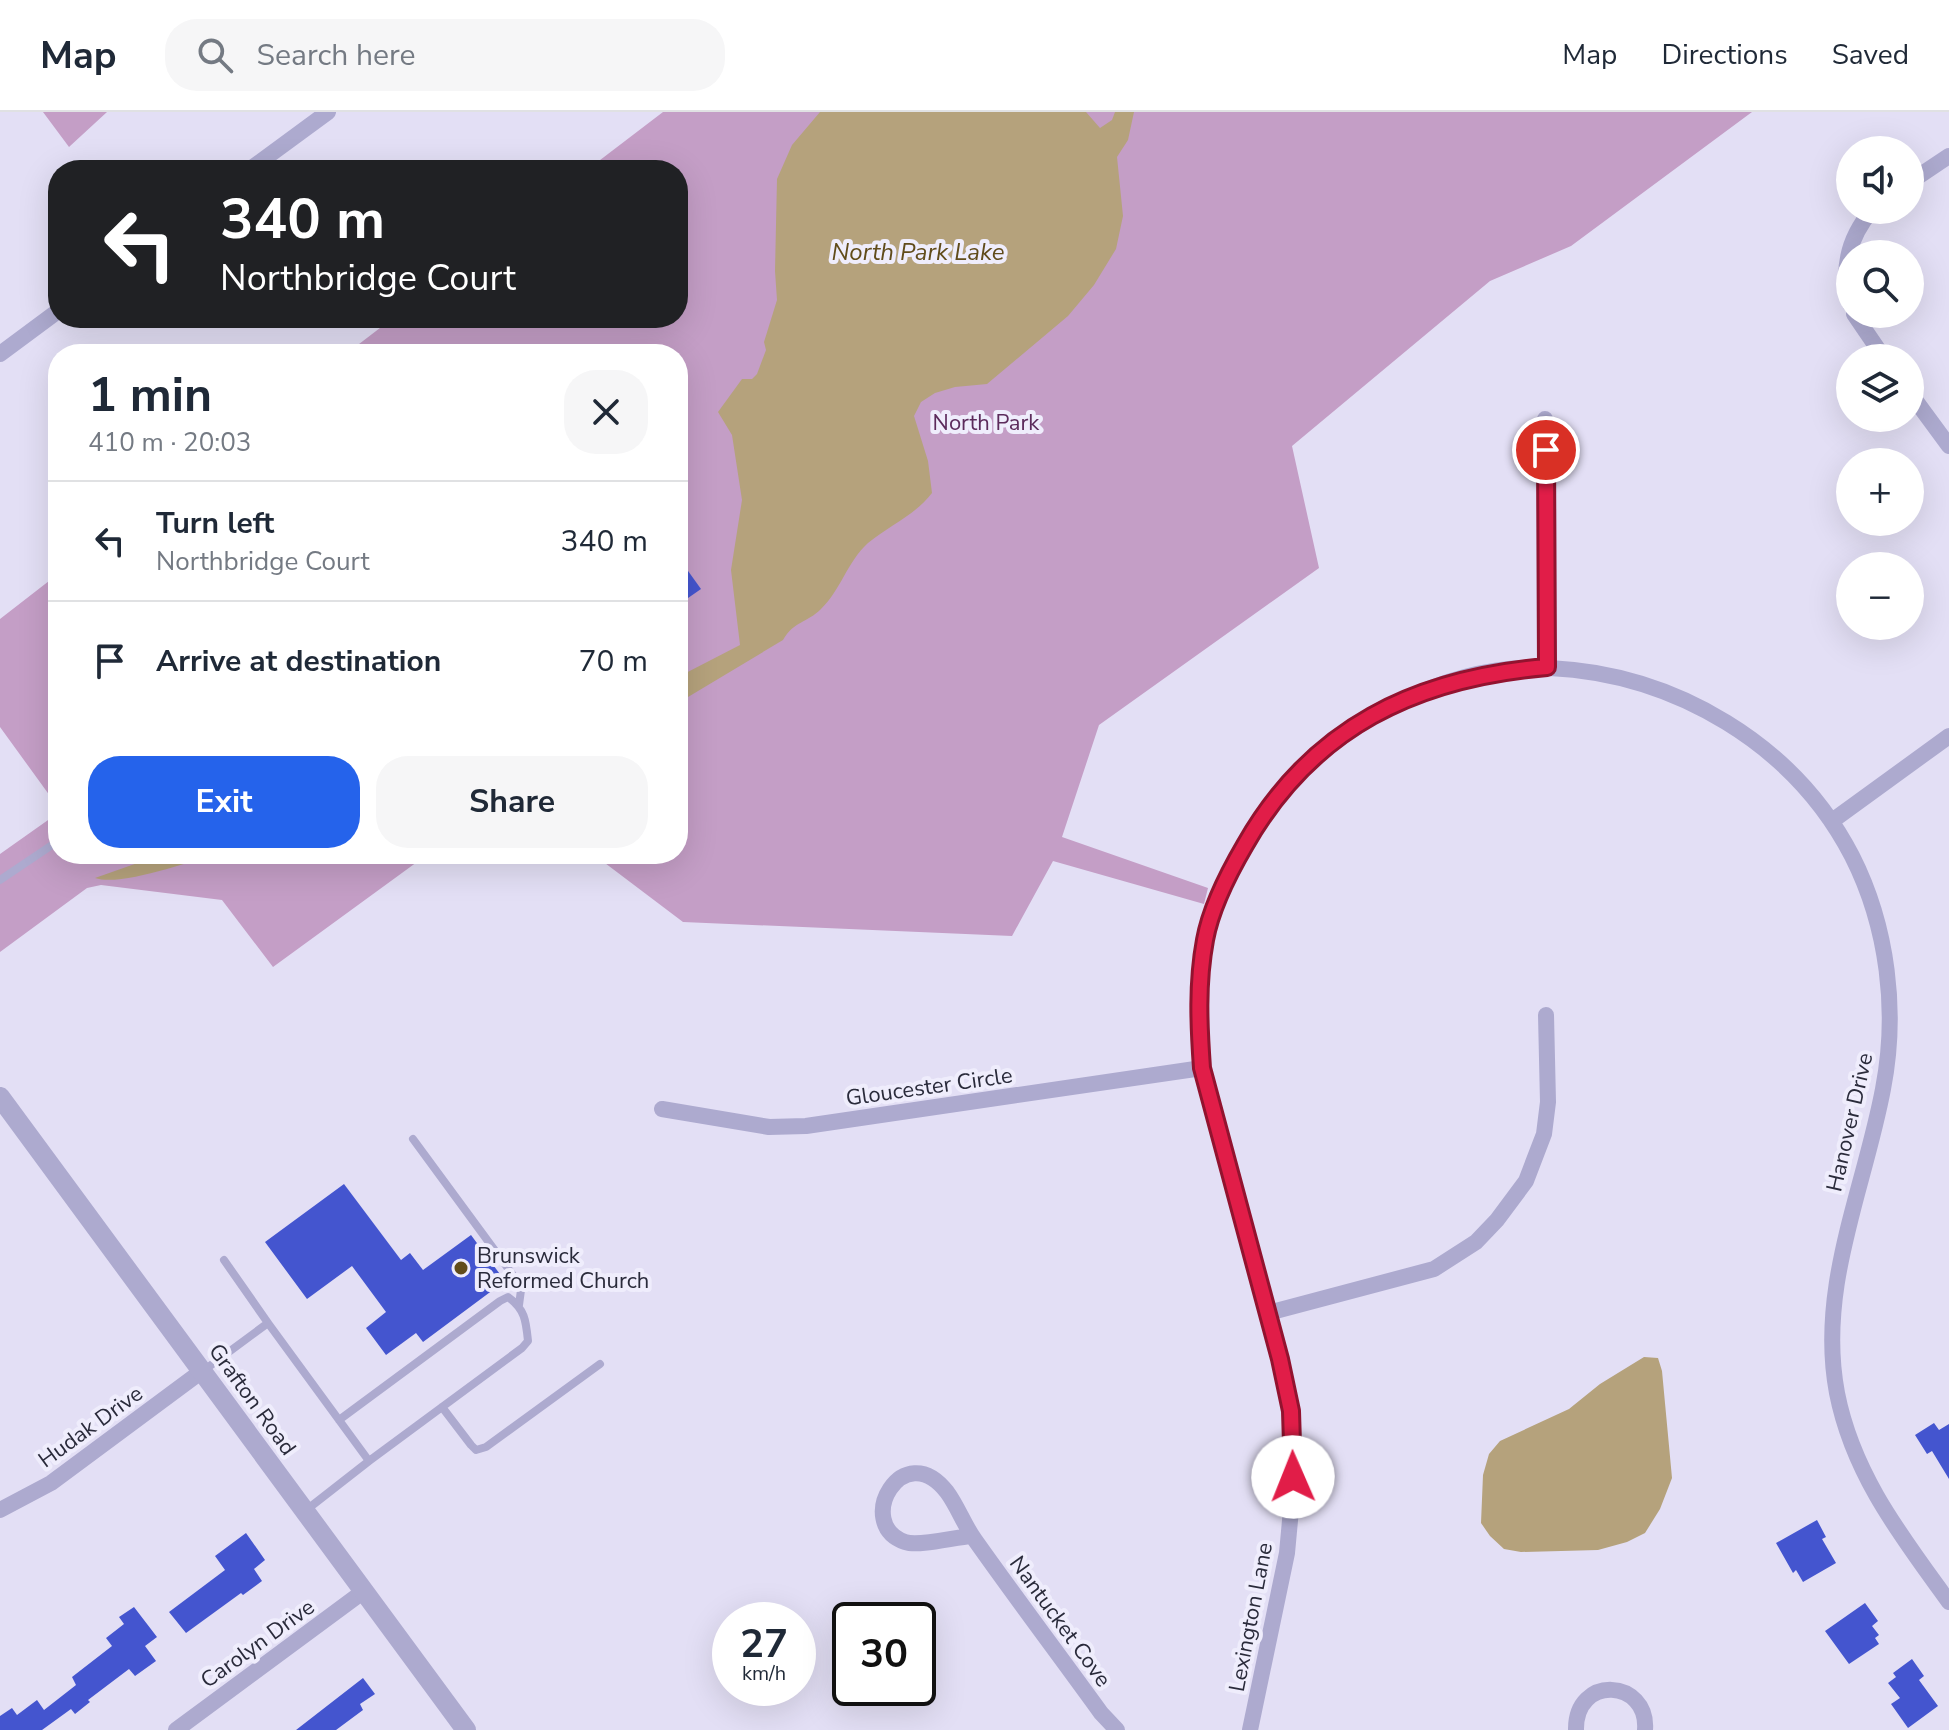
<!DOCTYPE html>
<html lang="en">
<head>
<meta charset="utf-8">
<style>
  body { margin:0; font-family:"Nunito Sans",sans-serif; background:#f6f6f7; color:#1f2937; height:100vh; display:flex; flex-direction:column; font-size:30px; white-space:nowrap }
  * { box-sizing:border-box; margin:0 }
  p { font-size:26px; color:#747a83 }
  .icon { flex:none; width:44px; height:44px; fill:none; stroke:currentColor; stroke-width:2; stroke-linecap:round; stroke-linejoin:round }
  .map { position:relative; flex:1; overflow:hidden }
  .drawer { position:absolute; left:48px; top:232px; width:640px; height:520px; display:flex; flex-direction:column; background:#fff; border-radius:32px; box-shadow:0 8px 32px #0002 }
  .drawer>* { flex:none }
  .guide { position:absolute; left:48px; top:48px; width:640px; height:168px; border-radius:32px; box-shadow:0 8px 32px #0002; background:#202124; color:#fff; overflow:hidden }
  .buttons { position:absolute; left:1836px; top:24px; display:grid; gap:16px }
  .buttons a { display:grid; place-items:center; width:88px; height:88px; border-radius:50%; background:#fff; box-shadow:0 8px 32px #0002; font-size:40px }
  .speed { position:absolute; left:712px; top:1490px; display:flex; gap:16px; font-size:40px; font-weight:700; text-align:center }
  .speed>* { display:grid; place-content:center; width:104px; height:104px; border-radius:50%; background:#fff; box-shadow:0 8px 32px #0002; line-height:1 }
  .speed small { font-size:20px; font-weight:400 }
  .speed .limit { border:4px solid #111; border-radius:12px; background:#fff; color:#111 }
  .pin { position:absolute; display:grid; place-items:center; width:68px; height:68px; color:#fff; margin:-34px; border:4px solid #fff; border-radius:50%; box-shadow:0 2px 8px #0007 }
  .me { position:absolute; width:88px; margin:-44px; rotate:359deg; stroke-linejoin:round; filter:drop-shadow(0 0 6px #0008) }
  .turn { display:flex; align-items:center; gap:28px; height:168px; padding:0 40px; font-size:36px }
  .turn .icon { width:104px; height:104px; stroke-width:2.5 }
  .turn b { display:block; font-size:56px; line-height:68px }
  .round { display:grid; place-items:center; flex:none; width:84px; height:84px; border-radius:32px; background:#f6f6f7 }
  .headline { display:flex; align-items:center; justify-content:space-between; height:136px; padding:0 40px }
  h1 { font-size:48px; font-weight:700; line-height:60px }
  .button { display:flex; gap:16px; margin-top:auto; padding:16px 40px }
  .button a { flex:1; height:92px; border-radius:32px; background:#2563eb; color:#fff; font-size:32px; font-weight:700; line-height:92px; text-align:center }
  .button a+a { background:#f6f6f7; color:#1f2937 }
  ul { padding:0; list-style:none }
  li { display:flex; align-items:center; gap:24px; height:120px; padding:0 40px; border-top:2px solid #e0e1e3 }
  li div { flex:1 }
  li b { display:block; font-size:30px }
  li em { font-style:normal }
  header { display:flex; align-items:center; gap:48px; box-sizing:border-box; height:112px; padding:0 40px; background:#fff; border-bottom:2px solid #e0e1e3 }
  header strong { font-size:38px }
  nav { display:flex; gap:44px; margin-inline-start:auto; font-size:28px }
  .search { width:560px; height:72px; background:#f6f6f7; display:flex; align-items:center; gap:20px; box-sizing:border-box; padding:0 28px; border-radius:32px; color:#747a83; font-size:30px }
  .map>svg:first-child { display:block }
  .green { fill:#c49ec6 }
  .water { fill:#b5a27c }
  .building { fill:#4455cf }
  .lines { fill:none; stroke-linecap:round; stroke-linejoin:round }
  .service { stroke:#adaacf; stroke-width:8 }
  .minor { stroke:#adaacf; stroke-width:16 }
  .tertiary { stroke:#adaacf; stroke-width:20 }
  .route-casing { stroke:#92132f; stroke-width:20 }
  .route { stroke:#e11d48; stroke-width:14 }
  .poi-dot { fill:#614c1b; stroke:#efedfc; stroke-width:3 }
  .labels { text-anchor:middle; stroke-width:8; stroke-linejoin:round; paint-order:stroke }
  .park-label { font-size:22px; fill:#5c2b5c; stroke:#efedfc }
  .street-label { font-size:22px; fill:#2a2b3b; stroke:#efedfc }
  .poi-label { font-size:22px; fill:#2a2b3b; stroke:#efedfc; text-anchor:start }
  .water-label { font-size:24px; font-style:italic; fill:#614c1b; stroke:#efedfc }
</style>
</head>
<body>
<header>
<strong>Map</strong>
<div class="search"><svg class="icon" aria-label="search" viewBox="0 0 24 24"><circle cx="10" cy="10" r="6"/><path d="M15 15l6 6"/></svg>Search here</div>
<nav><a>Map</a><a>Directions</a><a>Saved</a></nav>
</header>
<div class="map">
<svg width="1949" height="1618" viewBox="0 0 1949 1618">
  <rect width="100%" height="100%" fill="#e3dff5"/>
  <path class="green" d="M43,0H107L69,35Z
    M663,0H1752L1571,134L1490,169L1292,334L1319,456L1099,613L1062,725L1208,776L1204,792L1053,749L1012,824L683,810L593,742H678V242H346L393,206H678V58H587Z
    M58,462V695L0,615V507Z
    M58,701V742H428L273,855L222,788L101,773L87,776L0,840V742Z"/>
  <path class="water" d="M820,0H1086L1100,16L1112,8L1115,0H1134L1128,28L1117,45L1123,104L1116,137L1094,173L1068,204L987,272L955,275L935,281L921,290L914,304L928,349L932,381C914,404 890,413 868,431C847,450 841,478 821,497C807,511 794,509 783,528L678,591V565L740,533L731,458L742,388L732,323L718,300L742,267H752L757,262L766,238L764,230L777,188L775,159L777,67L792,33Z
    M163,742H218C190,749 121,775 95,766Z
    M1644,1245L1658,1246L1662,1259L1672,1366L1660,1397L1645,1421L1627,1430L1598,1438L1521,1440L1504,1437L1490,1424L1481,1411L1483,1363L1489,1342L1500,1329L1569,1297L1600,1272Z"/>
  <path class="building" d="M678,445L701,477L678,493Z
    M344,1072L401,1148L410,1141L423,1158L471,1123L505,1169L423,1230L416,1221L386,1243L366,1216L386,1200L352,1154L307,1187L265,1130Z
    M1934,1311L1939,1318L1949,1312V1367L1932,1339L1927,1342L1915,1323Z
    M1817,1408L1826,1425L1822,1427L1836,1451L1803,1470L1796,1458L1793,1461L1776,1431Z
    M246,1421L265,1448L254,1457L262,1469L243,1483L241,1481L186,1521L169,1500L225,1458L215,1444Z
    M1865,1491L1878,1509L1872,1514L1879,1523L1875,1526L1879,1532L1849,1552L1825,1519Z
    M134,1495L157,1525L145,1534L156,1549L135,1564L129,1557L88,1588L90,1590L75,1602L71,1597L42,1618H0V1604L12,1596L17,1603L37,1588L44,1598L76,1573L72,1565L112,1534L106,1526L124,1512L119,1505Z
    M1912,1547L1924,1564L1919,1568L1938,1594L1908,1616L1891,1592L1900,1586L1888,1571L1896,1565L1893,1561Z
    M363,1566L375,1582L360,1592L363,1598L336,1618H296Z"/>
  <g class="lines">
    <path class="service" d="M0,768L58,729
      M413,1027L518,1170L521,1178L519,1193
      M224,1148L268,1211
      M203,1259L268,1211L369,1349L305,1399
      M442,1295L471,1333L476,1338L486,1335L600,1252
      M339,1308L500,1189L508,1185C525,1197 526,1209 528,1229L522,1236L369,1349"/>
    <path class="minor" d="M249,58L328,0
      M1910,70L1949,44
      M1850,192C1841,157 1848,126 1872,98
      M1854,202L1884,246
      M0,242L58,199
      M1910,281L1949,334
      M1545,307L1547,555
      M1832,709L1949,624
      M662,997L769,1015L806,1014L1202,956
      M1268,1201L1434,1157L1476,1130L1497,1108L1526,1069L1544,1022L1548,990L1546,903
      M0,1398L51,1371L202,1259
      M972,1424C955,1425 919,1435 905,1430C853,1412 903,1323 947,1380C958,1395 964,1413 975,1428C1016,1486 1059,1543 1101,1601L1117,1618
      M176,1618L364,1479
      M1250,1618L1287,1441L1292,1387L1291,1299L1280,1247L1202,956C1198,913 1195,867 1206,824C1218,773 1246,724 1279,684C1341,608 1451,550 1550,556C1675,562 1794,632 1852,744C1888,815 1898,900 1883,977C1864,1078 1817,1176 1837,1281C1853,1363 1902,1425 1949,1490
      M1576,1618C1575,1562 1649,1567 1645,1618"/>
    <path class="tertiary" d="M0,985L466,1618"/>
  </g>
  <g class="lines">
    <defs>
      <path id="route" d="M1293,1365L1291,1299L1280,1247L1202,956C1199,914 1197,871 1205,828C1211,795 1228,762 1245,733C1312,615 1416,566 1547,555L1546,338"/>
    </defs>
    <use href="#route" class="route-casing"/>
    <use href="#route" class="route"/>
  </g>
  <circle class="poi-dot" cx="461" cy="1156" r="8"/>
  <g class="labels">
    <g class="park-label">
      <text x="986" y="318">North Park</text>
    </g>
    <g class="street-label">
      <text transform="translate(929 974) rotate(-8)" y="8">Gloucester Circle</text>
      <text transform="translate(1849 1010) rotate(-77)" y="8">Hanover Drive</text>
      <text transform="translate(253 1287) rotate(54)" y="8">Grafton Road</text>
      <text transform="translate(90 1314) rotate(-36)" y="8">Hudak Drive</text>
      <text transform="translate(1250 1505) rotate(-79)" y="8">Lexington Lane</text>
      <text transform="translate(1061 1509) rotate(54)" y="8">Nantucket Cove</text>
      <text transform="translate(257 1531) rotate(-36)" y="8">Carolyn Drive</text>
    </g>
    <g class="poi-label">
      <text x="477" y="1151">Brunswick<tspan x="477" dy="25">Reformed Church</tspan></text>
    </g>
    <g class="water-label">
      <text x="918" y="148">North Park Lake</text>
    </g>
  </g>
</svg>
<div class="buttons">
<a><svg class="icon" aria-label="sound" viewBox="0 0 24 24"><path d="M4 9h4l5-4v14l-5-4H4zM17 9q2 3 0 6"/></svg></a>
<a><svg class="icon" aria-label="search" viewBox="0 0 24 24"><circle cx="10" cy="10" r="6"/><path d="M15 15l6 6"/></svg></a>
<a><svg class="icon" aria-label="layers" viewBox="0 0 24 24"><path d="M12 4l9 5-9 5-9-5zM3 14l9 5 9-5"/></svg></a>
<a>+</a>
<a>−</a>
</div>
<div class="speed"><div>27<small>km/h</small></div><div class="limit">30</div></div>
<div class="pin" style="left:1546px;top:338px;background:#d93025"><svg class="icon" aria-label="arrive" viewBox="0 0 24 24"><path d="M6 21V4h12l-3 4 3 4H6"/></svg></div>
<svg class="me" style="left:1293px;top:1365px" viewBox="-20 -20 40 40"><circle r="19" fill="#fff"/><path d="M0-13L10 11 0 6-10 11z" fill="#e11d48"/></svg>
<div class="guide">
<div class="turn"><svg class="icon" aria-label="left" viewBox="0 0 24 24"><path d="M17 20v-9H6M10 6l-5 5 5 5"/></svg><div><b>340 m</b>Northbridge Court</div></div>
</div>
<section class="drawer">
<div class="headline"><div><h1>1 min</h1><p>410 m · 20:03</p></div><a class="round"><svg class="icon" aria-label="close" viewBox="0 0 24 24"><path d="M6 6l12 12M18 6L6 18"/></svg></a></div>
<ul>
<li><svg class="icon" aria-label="left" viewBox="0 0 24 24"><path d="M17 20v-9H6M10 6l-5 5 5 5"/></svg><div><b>Turn left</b><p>Northbridge Court</p></div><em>340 m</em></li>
<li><svg class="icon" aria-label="arrive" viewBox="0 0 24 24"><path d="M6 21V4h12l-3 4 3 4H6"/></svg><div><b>Arrive at destination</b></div><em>70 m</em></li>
</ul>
<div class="button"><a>Exit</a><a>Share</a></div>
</section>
</div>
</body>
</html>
